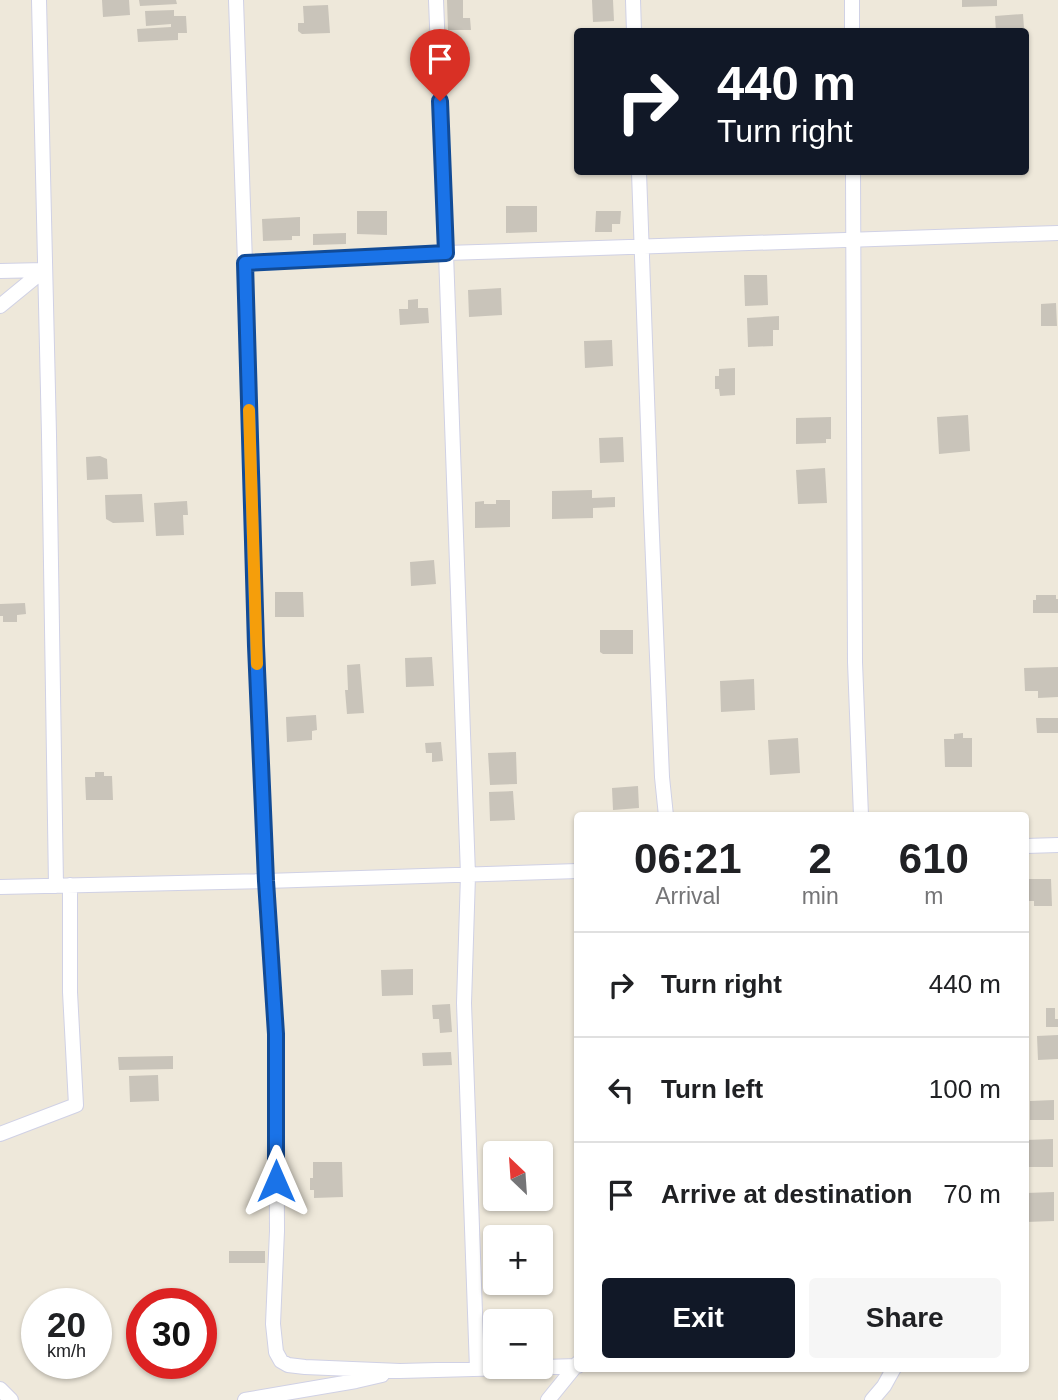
<!DOCTYPE html>
<html lang="en">
<head>
<meta charset="utf-8">
<style>
  body { margin:0; font-family:Arial,sans-serif; background:#f6f6f6; color:#202124; height:100vh; display:flex; flex-direction:column; font-size:26px; white-space:nowrap }
  * { box-sizing:border-box; margin:0 }
  p { font-size:23px; color:#757577 }
  .icon { flex:none; width:38px; height:38px; fill:none; stroke:currentColor; stroke-width:2; stroke-linecap:round; stroke-linejoin:round }
  .map { position:relative; flex:1; overflow:hidden }
  .sheet { position:absolute; left:574px; top:812px; width:455px; height:560px; display:flex; flex-direction:column; background:#fff; border-radius:7px; box-shadow:0 2px 5px #0004 }
  .sheet>* { flex:none }
  .guide { position:absolute; left:574px; top:28px; width:455px; height:147px; border-radius:7px; box-shadow:0 2px 5px #0004; background:#111827; color:#fff; overflow:hidden }
  .needle { width:46px; rotate:335deg }
  .buttons { position:absolute; left:483px; top:1141px; display:grid; gap:14px }
  .buttons a { display:grid; place-items:center; width:70px; height:70px; border-radius:7px; background:#fff; box-shadow:0 2px 5px #0004; font-size:35px }
  .speed { position:absolute; left:21px; top:1288px; display:flex; gap:14px; font-size:35px; font-weight:700; text-align:center }
  .speed>* { display:grid; place-content:center; width:91px; height:91px; border-radius:50%; background:#fff; box-shadow:0 2px 5px #0004; line-height:1 }
  .speed small { font-size:18px; font-weight:400 }
  .speed .limit { border:10px solid #d22; background:#fff; color:#111 }
  .pin { position:absolute; display:grid; place-items:center; width:60px; height:60px; color:#fff; margin:-72px -30px; border-radius:50% 50% 50% 0; rotate:-45deg; box-shadow:0 0 7px #0007 }
  .pin .icon { rotate:45deg }
  .me { position:absolute; width:77px; margin:-38px; rotate:0deg; stroke-linejoin:round; filter:drop-shadow(0 0 5px #0008) }
  .turn { display:flex; align-items:center; gap:24px; height:147px; padding:0 28px; font-size:32px }
  .turn .icon { width:91px; height:91px; stroke-width:2.5 }
  .turn b { display:block; font-size:49px; line-height:60px }
  .eta { display:flex; justify-content:space-evenly; align-items:center; height:119px; text-align:center }
  .eta b { font-size:42px; font-weight:600; line-height:49px }
  .action { display:flex; gap:14px; margin-top:auto; padding:14px 28px }
  .action a { flex:1; height:80px; border-radius:7px; background:#111827; color:#fff; font-size:28px; font-weight:600; line-height:80px; text-align:center }
  .action a+a { background:#f6f6f6; color:#202124 }
  ul { padding:0; list-style:none }
  li { display:flex; align-items:center; gap:21px; height:105px; padding:0 28px; border-top:2px solid #e0e0e0 }
  li div { flex:1 }
  li b { display:block; font-size:26px }
  li em { font-style:normal }
  .map>svg:first-child { display:block }
  .building { fill:#c9c4ba }
  .lines { fill:none; stroke-linecap:round; stroke-linejoin:round }
  .minor-casing { stroke:#d0d1e5; stroke-width:16 }
  .minor { stroke:#fff; stroke-width:14 }
  .route-casing { stroke:#114b97; stroke-width:18 }
  .route { stroke:#1a73e8; stroke-width:12 }
  .slow { stroke:#f59e0b; stroke-width:12 }
</style>
</head>
<body>
<div class="map">
<svg width="1058" height="1400" viewBox="0 0 1058 1400">
  <rect width="100%" height="100%" fill="#eee8da"/>
  <path class="building" d="M102,0H129L130,15L103,17Z
    M139,0H176L177,4L140,6Z
    M447,0H463V18H470L471,30H448Z
    M592,0H613L614,21L593,22Z
    M962,0H997V6L962,7Z
    M328,5L330,33L302,34L298,31V23H304L303,6Z
    M174,10V16H186L187,33H178V40L138,42L137,29L171,27V24L146,26L145,11Z
    M1023,14L1024,28L1019,29V32H996L995,16Z
    M506,206H537V232L506,233Z
    M357,211H387V235L357,234Z
    M596,211H621L620,224H612V232H595Z
    M300,217V236H292V240L263,241L262,219Z
    M346,233V244L313,245V234Z
    M744,275H767L768,305L745,306Z
    M501,288L502,315L469,317L468,290Z
    M418,299V308H428L429,323L400,325L399,309H408V300Z
    M1056,303L1057,326H1041V304Z
    M779,316V330H773V346L748,347L747,318Z
    M612,340L613,366L585,368L584,341Z
    M735,368V395L720,396L719,389H715V376H719V369Z
    M968,415L970,451L939,454L937,417Z
    M831,417V439H826V443L796,444V418Z
    M623,437L624,462L600,463L599,438Z
    M100,456L107,459L108,479L87,480L86,457Z
    M825,468L827,503L798,504L796,470Z
    M592,490V498L615,497V507L593,508V518L552,519V491Z
    M142,494L144,522L113,523L106,519L105,495Z
    M496,500H510V527L475,528V502L484,501V504H496Z
    M187,501L188,515H183L184,535L156,536L154,503Z
    M434,560L436,584L411,586L410,562Z
    M275,592H303L304,617H275Z
    M1036,595H1056V599H1058V613H1033V600H1036Z
    M25,603L26,614L17,615V622H3V616H0V604Z
    M600,630H633V654H603L600,652Z
    M432,657L434,686L406,687L405,658Z
    M360,664L364,713L347,714L345,690H348L347,665Z
    M1058,667V697L1038,698V691H1025L1024,668Z
    M754,679L755,710L721,712L720,681Z
    M316,715L317,730L312,731V740L287,742L286,717Z
    M1036,718H1058V733H1037Z
    M963,733V738H972V767H945L944,739H954V734Z
    M798,738L800,773L770,775L768,740Z
    M441,742L443,761L432,762V753H426L425,743Z
    M516,752L517,784L490,785L488,753Z
    M95,772H104V776H112L113,800H86L85,777H95Z
    M638,786L639,808L613,810L612,788Z
    M513,791L515,820L490,821L489,792Z
    M1026,879H1051L1052,906H1034V901H1028L1026,898Z
    M413,969V995L382,996L381,970Z
    M450,1004L452,1032L440,1033L439,1019H433L432,1005Z
    M1046,1008H1055V1019H1058V1027H1046Z
    M1058,1035V1059L1038,1060L1037,1036Z
    M451,1052L452,1065L423,1066L422,1053Z
    M173,1056V1069L119,1070L118,1057Z
    M158,1075L159,1101L130,1102L129,1076Z
    M1054,1100V1120H1030V1101Z
    M1053,1139V1167H1026V1140Z
    M313,1162H342L343,1197L314,1198V1190H310V1178H313Z
    M1054,1192V1221L1026,1222V1193Z
    M229,1251H265V1263H229Z"/>
  <g class="lines">
    <defs>
      <path id="minor" d="M39,0L49,435L56,886
        M236,0L245,263L255,619L266,881L276,1034L277,1231L273,1324L276,1352L281,1361L288,1365L305,1367L400,1371L578,1366
        M436,0L446,253L468,875L464,1003L477,1369
        M633,0L634,32
        M852,0V32
        M639,172L651,511L662,777L666,816
        M853,172L855,662L861,816
        M245,263L446,253L1058,233
        M0,271L44,270
        M0,306L44,270
        M1026,846L1058,845
        M0,887L266,881L578,871
        M0,1134L76,1105L70,992V885
        M0,1389L11,1400
        M245,1400L356,1381L382,1375
        M548,1400L578,1363
        M872,1400L884,1386L894,1368"/>
    </defs>
    <use href="#minor" class="minor-casing"/>
    <use href="#minor" class="minor"/>
  </g>
  <g class="lines">
    <defs>
      <path id="route" d="M276,1181V1034L266,881L256,646L245,263L446,253L440,101"/>
    </defs>
    <use href="#route" class="route-casing"/>
    <use href="#route" class="route"/>
    <path class="slow" d="M249,410L257,664"/>
  </g>
</svg>
<div class="buttons">
<a><svg class="needle" viewBox="-14 -14 28 28"><path d="M0-13l5 13h-10z" fill="#e53935"/><path d="M0 13l5-13h-10z" fill="#757577"/></svg></a>
<a>+</a>
<a>−</a>
</div>
<div class="speed"><div>20<small>km/h</small></div><div class="limit">30</div></div>
<div class="pin" style="left:440px;top:101px;background:#d93025"><svg class="icon" aria-label="arrive" viewBox="0 0 24 24"><path d="M6 21V4h12l-3 4 3 4H6"/></svg></div>
<svg class="me" style="left:276px;top:1181px" viewBox="-20 -20 40 40"><path d="M0-17L14 15 0 8-14 15z" fill="#1a73e8" stroke="#fff" stroke-width="4"/></svg>
<div class="guide">
<div class="turn"><svg class="icon" aria-label="right" viewBox="0 0 24 24"><path d="M7 20v-9h11M14 6l5 5-5 5"/></svg><div><b>440 m</b>Turn right</div></div>
</div>
<section class="sheet">
<div class="eta">
<div><b>06:21</b><p>Arrival</p></div>
<div><b>2</b><p>min</p></div>
<div><b>610</b><p>m</p></div>
</div>
<ul>
<li><svg class="icon" aria-label="right" viewBox="0 0 24 24"><path d="M7 20v-9h11M14 6l5 5-5 5"/></svg><div><b>Turn right</b></div><em>440 m</em></li>
<li><svg class="icon" aria-label="left" viewBox="0 0 24 24"><path d="M17 20v-9H6M10 6l-5 5 5 5"/></svg><div><b>Turn left</b></div><em>100 m</em></li>
<li><svg class="icon" aria-label="arrive" viewBox="0 0 24 24"><path d="M6 21V4h12l-3 4 3 4H6"/></svg><div><b>Arrive at destination</b></div><em>70 m</em></li>
</ul>
<div class="action"><a>Exit</a><a>Share</a></div>
</section>
</div>
</body>
</html>
